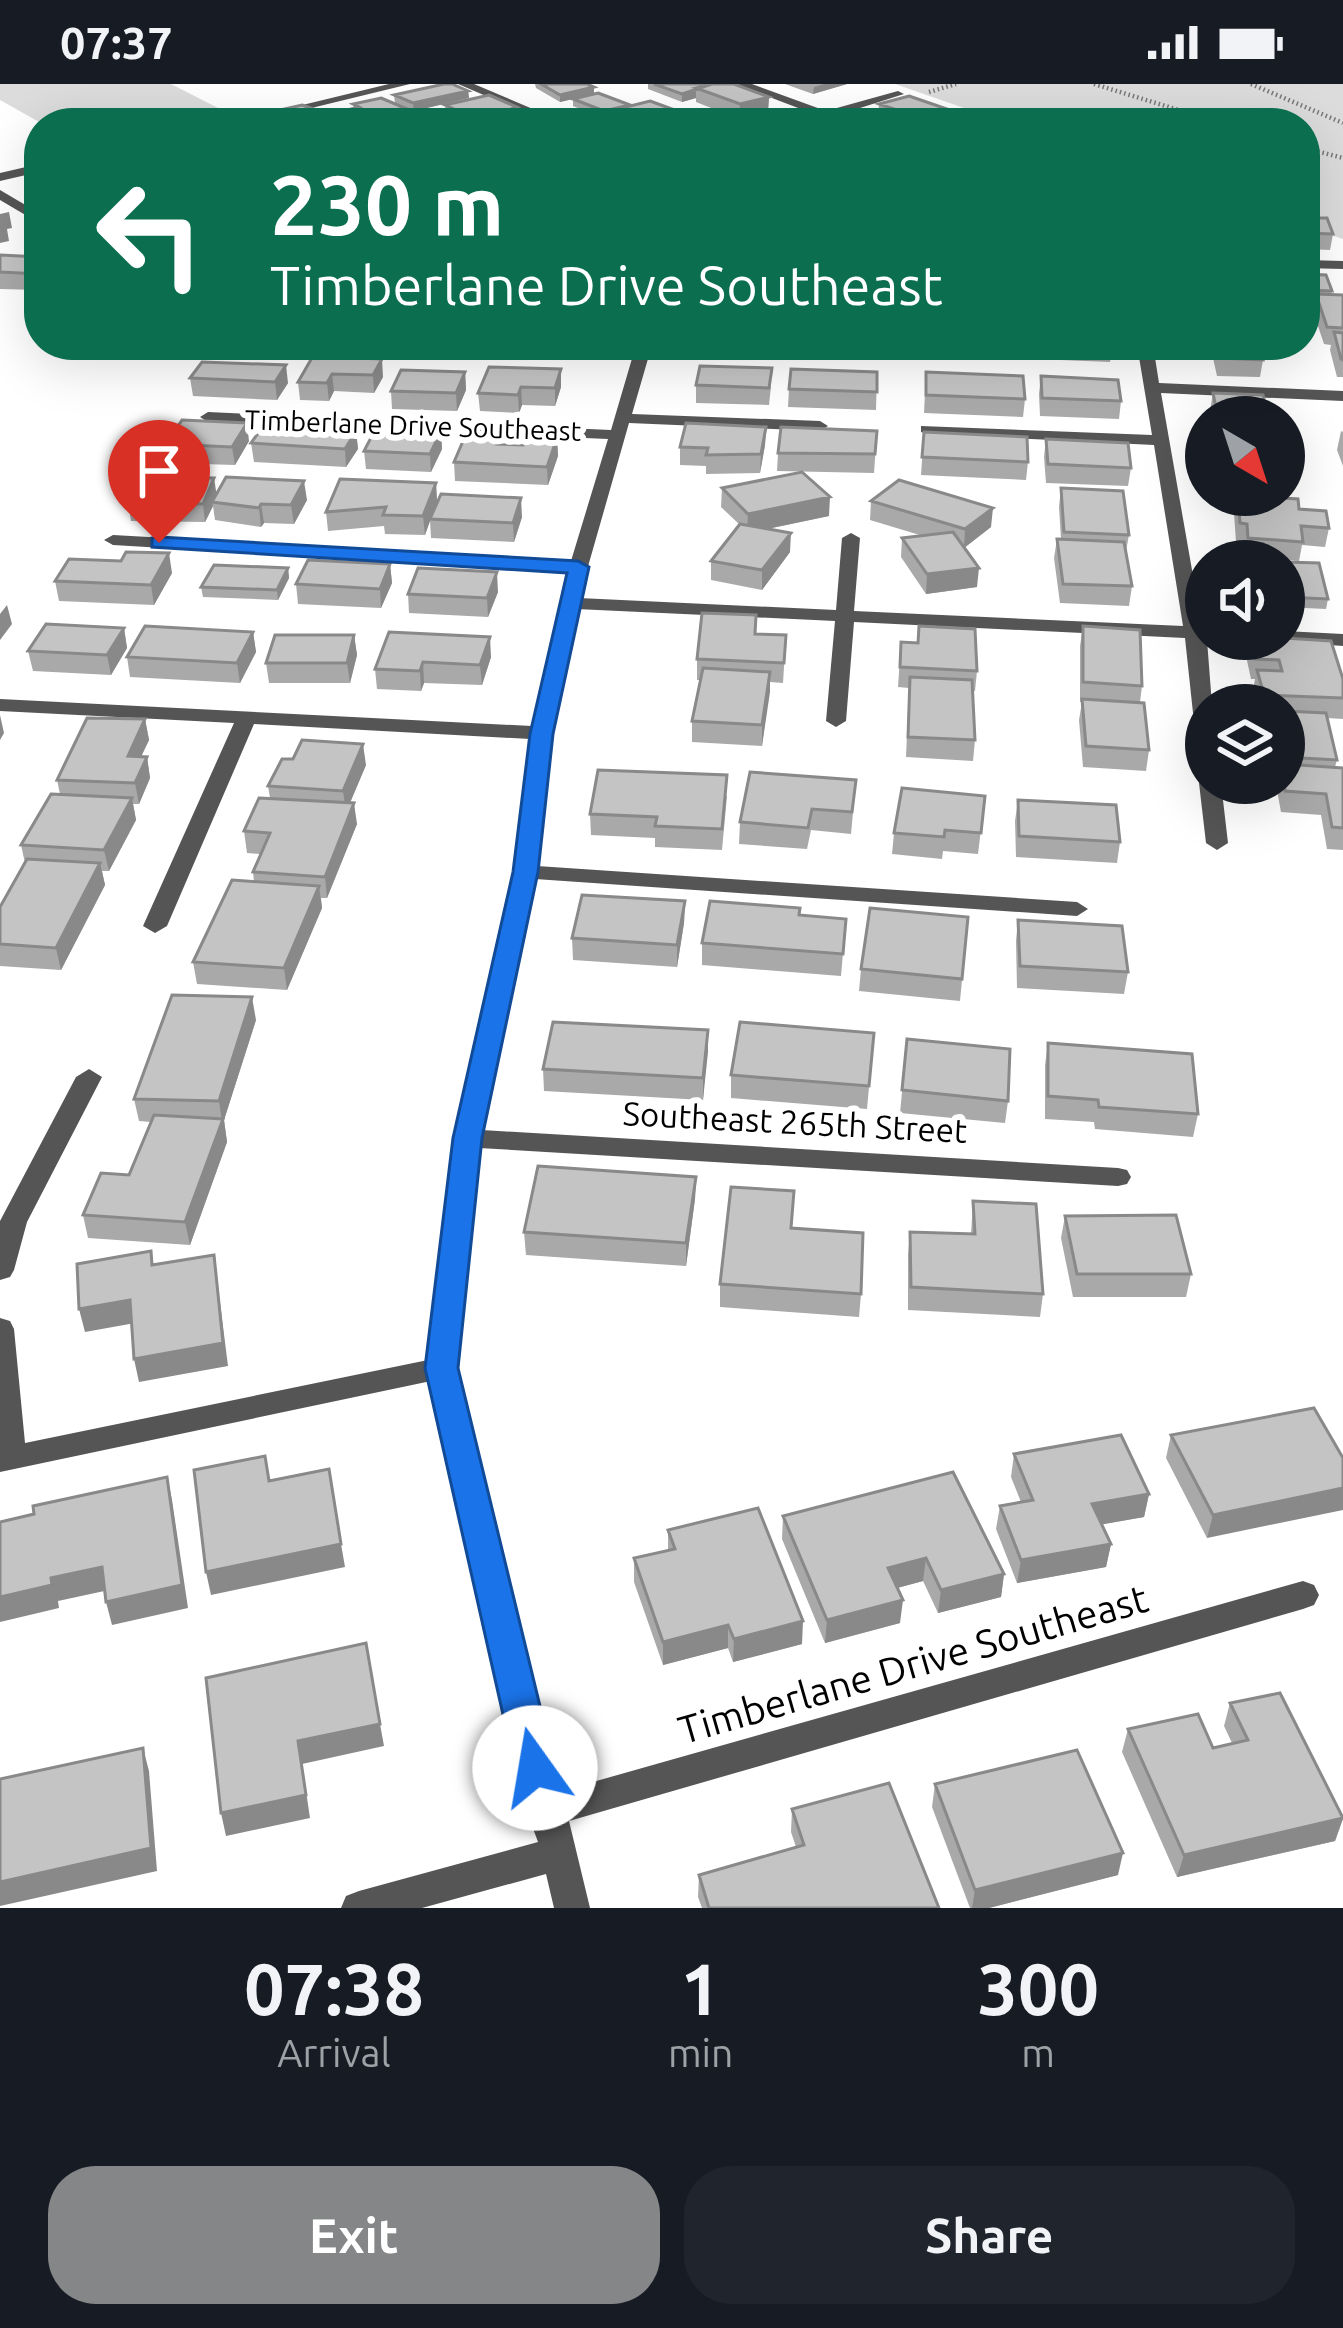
<!DOCTYPE html>
<html lang="en">
<head>
<meta charset="utf-8">
<style>
  body { margin:0; font-family:Ubuntu,sans-serif; background:#20242c; color:#f1f3f6; height:100vh; display:flex; flex-direction:column; font-size:45px; white-space:nowrap }
  * { box-sizing:border-box; margin:0 }
  p { font-size:39px; color:#9ea1a6 }
  .icon { flex:none; width:66px; height:66px; fill:none; stroke:currentColor; stroke-width:2; stroke-linecap:round; stroke-linejoin:round }
  .map { position:relative; height:1824px; overflow:hidden }
  .sheet { display:flex; flex-direction:column; background:#171b24; flex:1 }
  .sheet>* { flex:none }
  .guide { position:absolute; left:24px; top:24px; width:1296px; height:252px; border-radius:48px; box-shadow:0 12px 48px #0002; background:#0b6e4f; color:#fff; overflow:hidden }
  .needle { width:78px; rotate:141deg }
  .tools { position:absolute; left:1185px; top:312px; display:grid; gap:24px }
  .tools a { display:grid; place-items:center; width:120px; height:120px; border-radius:50%; background:#171b24; box-shadow:0 12px 48px #0002; font-size:60px }
  .pin { position:absolute; display:grid; place-items:center; width:102px; height:102px; color:#fff; margin:-123px -51px; border-radius:50% 50% 50% 0; rotate:-45deg; box-shadow:0 0 12px #0007 }
  .pin .icon { rotate:45deg }
  .me { position:absolute; width:132px; margin:-66px; rotate:347deg; stroke-linejoin:round; filter:drop-shadow(0 0 9px #0008) }
  .turn { display:flex; align-items:center; gap:42px; height:252px; padding:0 48px; font-size:54px }
  .turn .icon { width:156px; height:156px; stroke-width:2.5 }
  .turn b { display:block; font-size:84px; line-height:102px }
  .eta { display:flex; justify-content:space-evenly; align-items:center; height:204px; text-align:center }
  .eta b { font-size:72px; font-weight:700; line-height:84px }
  .primary-button { display:flex; gap:24px; margin-top:auto; padding:24px 48px }
  .primary-button a { flex:1; height:138px; border-radius:48px; background:#858687; color:#fff; font-size:48px; font-weight:700; line-height:138px; text-align:center }
  .primary-button a+a { background:#20242c; color:#f1f3f6 }
  .status { display:flex; justify-content:space-between; align-items:center; height:84px; padding:0 60px; background:#171b24; direction:ltr }
  .status svg { height:33px; fill:currentColor }
  .map>svg:first-child { display:block }
  .green { fill:#dcdcdc }
  .lines { fill:none; stroke-linecap:round; stroke-linejoin:round }
  .path { stroke:#777; stroke-width:4.5; stroke-dasharray:1.5 3; stroke-linecap:butt }
  .lane { fill:#555; fill-rule:evenodd }
  .street { fill:#555; fill-rule:evenodd }
  .wall { fill:#a9a9a9 }
  .shaded-wall { fill:#898989 }
  .building { fill:#c4c4c4; stroke:#898989; stroke-width:3 }
  .route { fill:#1a73e8; stroke:#114b97; stroke-width:3 }
  .labels { text-anchor:middle; stroke-width:12; stroke-linejoin:round; paint-order:stroke }
  .far-street-label { font-size:27px; fill:#000; stroke:#fff }
  .street-label { font-size:33px; fill:#000; stroke:#fff }
  .near-street-label { font-size:39px; fill:#000; stroke:#fff }
</style>
</head>
<body>
<div class="status"><b>07:37</b><svg viewBox="0 0 49 12"><path d="M0 12V9h3v3zM5 12V6h3v6zM10 12V3h3v9zM15 12V0h3v12zM26 1h20v11H26zM47 4h2v5h-2z"/></svg></div>
<div class="map">
<svg width="1343" height="1824" viewBox="0 0 1343 1824">
  <rect width="100%" height="100%" fill="#fff"/>
  <path class="green" d="M0,0H171L220,25L154,39H41L0,16Z
    M895,0H1343V155L1305,142V39H1007Z"/>
  <g class="lines">
    <path class="path" d="M1094,0L1221,39
      M1251,0L1343,39
      M929,8L956,0
      M1305,64L1343,74"/>
    <path class="lane" d="M0,106L39,129V139L0,116Z"/>
    <path class="street" d="M389,0H410L250,39H228Z
      M458,0H474L566,39H549Z
      M735,0H752L826,27L898,7L904,10L838,31L855,39L825,34L790,39L814,30Z
      M39,80V88L0,97V89Z
      M1305,176L1343,177V185L1305,184Z
      M636,261H652L632,330L820,337L828,342L820,347L629,339L579,514L836,526L842,454L851,449L860,454L854,527L1183,542L1154,361L927,350L921,348V342L1152,351L1137,261H1153L1159,299L1343,307V317L1161,309L1202,543H1206L1212,621H1206V663L1196,657L1185,554L854,538L846,637L836,643L826,637L835,537L576,525L551,649L537,782L1077,818L1088,825L1077,832L535,795L482,1046L1118,1084L1127,1086L1131,1093L1127,1100L1118,1102L479,1064L457,1284L561,1707L1303,1497L1314,1501L1319,1511L1314,1521L1303,1525L569,1737L590,1824H554L546,1790L422,1824H341L346,1812L359,1807L538,1758L527,1728L530,1722L431,1297L0,1388V1234L10,1237L14,1245L25,1359L428,1276L454,1054L514,788L530,655L254,640L167,842L155,849L143,842L234,639L0,627V615L532,642L568,488L113,461L104,456L113,451L571,477L608,355L208,338L200,333L208,328L611,346Z
      M1284,547L1343,550V562L1277,557L1284,555Z
      M1206,694V699H1221L1228,759L1217,766L1206,759L1199,699Z
      M89,985L102,993L27,1138L14,1186L10,1193L0,1196V1137L76,993Z"/>
  </g>
  <path class="wall" d="M535,0H587L594,3V10L630,21L694,33V39H619L618,31L604,35L573,22V15L560,18L536,4Z
    M648,0H734L769,13L768,27L739,35L696,18V14L682,18L648,5Z
    M785,0H847L813,10Z
    M468,7L469,14L414,27L395,19L394,11Z
    M353,20L406,31L373,39H361L347,33V26L354,24Z
    M879,20L950,31L982,39H892L878,34Z
    M445,21L518,37L513,39H438L447,37L446,36Z
    M271,28L345,36V39H273Z
    M1305,134L1333,150L1330,166L1305,165Z
    M0,171L39,173V206L0,205Z
    M1305,190L1332,207L1331,211H1343V293H1337L1330,266L1331,261L1324,260L1313,227L1315,215H1305Z
    M267,261H302L300,265L267,264Z
    M321,261H407L405,265Z
    M433,261H494L490,270L433,263Z
    M517,261H585L582,271L517,268Z
    M716,261H780V264Z
    M796,261H891L890,270L795,266Z
    M925,261H1021L1019,275L925,271Z
    M1035,261H1113L1110,278L1036,275Z
    M1194,261H1259L1263,276L1260,293L1217,292L1213,274L1197,273Z
    M313,272L383,293L374,309L334,307L329,317L300,316L298,298Z
    M561,285V303L555,322L522,321L519,329L480,327L478,309Z
    M465,288L466,306L457,327L392,325L391,307Z
    M877,288L876,326L788,323L789,305Z
    M926,288L1025,315L1023,333L924,329Z
    M1041,292L1121,317L1119,335L1040,332L1039,310Z
    M190,294L288,299L277,316L193,312Z
    M696,301L771,302L769,321L696,319Z
    M1213,309L1268,333H1211L1210,327Z
    M766,343L765,361L760,389L706,390V382L680,381V363Z
    M328,345L356,347L358,365L346,383L254,378L251,359Z
    M441,347L442,365L431,388L366,385L364,367Z
    M877,347L874,389L777,387L778,369Z
    M1341,347L1343,348V382L1337,366Z
    M924,348L1028,378L1026,396L921,391Z
    M1284,350L1294,392L1290,411L1284,410Z
    M557,354L558,372L548,401L455,397L454,378L501,360L523,361Z
    M1046,355L1131,384L1128,402L1046,399L1044,373Z
    M249,357L235,381L169,379L166,360Z
    M436,399L437,418L522,433L514,458L431,454L430,436L425,451L385,450L384,442L328,447L326,428Z
    M722,404L829,432L767,445L790,468L762,506L711,496V477L740,441L721,423Z
    M1061,404L1129,451L1126,467L1132,502L1129,522L1060,519L1054,474L1057,455H1061L1059,423Z
    M217,410L307,416L294,440L264,439L261,443L215,436L213,422L205,438L131,437L128,418Z
    M1238,411L1299,425L1329,444L1325,463L1302,461L1299,477L1245,473L1244,459L1236,458L1234,429Z
    M871,417L991,443L964,464L977,503L926,510L901,473L902,454L923,452L870,436Z
    M1284,478L1328,515L1326,525L1284,523Z
    M390,480L392,499L381,524L298,520L296,500Z
    M288,484L289,494L278,516L203,513L201,503Z
    M172,489L154,521L59,517L55,497Z
    M498,508L488,533L409,529L408,510Z
    M919,542L977,587L975,607H973L975,656L973,677L906,673L909,604L898,603L901,558L917,559Z
    M1083,542L1142,602L1140,618L1149,666L1146,687L1083,683L1079,636L1082,618H1080V562Z
    M124,544L127,564L111,591L33,587L28,567Z
    M253,548L256,568L240,599L130,593L127,573Z
    M389,548L491,573L482,601L424,599L421,607L377,605L375,585Z
    M756,550L786,551L783,599L770,598L762,662L692,658V637L700,596H697V575Z
    M354,551L357,571L350,599H269L266,579Z
    M1249,555H1284L1343,595V635L1327,634L1337,676L1335,683L1343,684V766L1327,765L1321,731L1281,728L1276,701L1284,699V621H1257L1253,606L1255,595H1251L1246,572Z
    M145,635L149,656L141,673H147L150,694L139,720H133L136,736L109,787H102L105,801L61,886L0,882V823L25,779L21,761L60,710L57,696Z
    M366,681L350,719L357,740L327,814H321L322,824L287,906L197,900L193,878L254,798L253,788L261,770L247,769L244,747L270,714L268,702Z
    M856,696L851,750L811,746L807,765L739,760L740,738Z
    M727,712L722,766L655,763V754L591,751L590,730Z
    M985,712L978,770L943,767L942,775L892,770L894,749Z
    M1018,716L1120,758L1117,779L1016,773L1015,737Z
    M685,817L684,839L677,883L573,876L572,854Z
    M800,831L846,835L841,892L702,881V859Z
    M968,833L960,917L859,907L861,885Z
    M1018,836L1128,888L1124,910L1017,904L1016,857Z
    M256,936L224,1036L227,1058L190,1161L88,1154L83,1131L129,1091L151,1038L139,1037L134,1015Z
    M708,946L703,1016L544,1007L543,985Z
    M874,949L867,1025L731,1014V991Z
    M907,955L1008,1017L1005,1039L900,1029Z
    M1048,959L1198,1030L1193,1053L1095,1045L1094,1038L1045,1035V981Z
    M696,1093L695,1115L686,1182L526,1171L524,1148Z
    M973,1117L1043,1210L1040,1233L908,1226V1171L910,1148L971,1150Z
    M1065,1132L1191,1190L1186,1213H1073L1061,1154Z
    M792,1144L861,1210L859,1233L720,1223V1200Z
    M1314,1324L1207,1454L1166,1374L1171,1351Z
    M1014,1370L1149,1410L1144,1433L1102,1440L1111,1460L1106,1483L1017,1499L996,1445L1000,1422L1021,1418L1011,1393Z
    M783,1432L1004,1490L1001,1513L938,1529L923,1497L897,1504L900,1539L825,1559L782,1455Z
    M668,1446L802,1560L733,1578L728,1564L663,1581L634,1498V1474L668,1466Z
    M1230,1619L1343,1735L1335,1757L1177,1793L1122,1668L1128,1645L1213,1664L1232,1659L1224,1642Z
    M935,1700L1118,1791L989,1824H970L932,1723Z
    M792,1725L939,1824H702L698,1813L699,1791L796,1763L791,1748Z"/>
  <path class="shaded-wall" d="M824,0H847L813,10L814,3Z
    M594,3V10L560,18V11Z
    M468,7L469,14L414,27L413,19Z
    M696,7V14L682,18V10Z
    M769,13L768,27L739,35L740,20Z
    M517,23L518,37L513,39H479V36Z
    M405,24L406,31L373,39H365L364,33Z
    M618,25V31L604,35V27Z
    M950,26L949,39H920V34Z
    M9,128L12,144L7,145L9,157L0,159V130Z
    M382,275L383,293L374,309L373,291Z
    M286,281L288,299L277,316L275,298Z
    M561,285V303L555,322V304Z
    M465,288L466,306L457,327L456,309Z
    M332,290L334,307L329,317L327,299Z
    M521,303L522,321L519,329L518,311Z
    M247,339L249,357L235,381L232,363Z
    M766,343L765,361L760,389L761,370Z
    M356,347L358,365L346,383L345,365Z
    M441,347L442,365L431,388L430,370Z
    M557,354L558,372L548,401L547,383Z
    M214,394L217,413L212,418L213,422L205,438L203,420Z
    M304,397L307,416L294,440L291,421Z
    M436,399L437,418L425,451L423,432Z
    M830,413L829,432L747,449L748,430Z
    M521,414L522,433L514,458L513,439Z
    M261,420L264,439L261,443L259,424Z
    M993,424L991,443L964,464L965,445Z
    M791,449L790,468L762,506V486Z
    M169,469L172,489L154,521L151,501Z
    M390,480L392,499L381,524L380,505Z
    M288,484L289,494L278,516L277,506Z
    M979,484L977,503L926,510L927,490Z
    M497,488L498,508L488,533L487,514Z
    M7,521L12,540L0,556V530Z
    M124,544L127,564L111,591L107,571Z
    M253,548L256,568L240,599L237,579Z
    M354,551L357,571L350,599L347,579Z
    M490,553L491,573L482,601L480,581Z
    M423,578L424,599L421,607L420,587Z
    M770,588V608L762,662V641Z
    M0,631L4,649L0,656Z
    M145,635L149,656L131,693L128,672Z
    M363,660L366,681L346,728L343,707Z
    M147,673L150,694L139,720L135,699Z
    M132,714L136,736L109,787L104,766Z
    M354,719L357,740L327,814L325,793Z
    M100,779L105,801L61,886L56,864Z
    M319,802L322,824L287,906L284,884Z
    M685,817L684,839L677,883V861Z
    M252,913L256,936L224,1036L227,1058L190,1161L185,1138L222,1038L219,1017Z
    M708,946V968L703,1016V994Z
    M696,1093L695,1115L686,1182V1159Z
    M214,1171L228,1282L139,1298L134,1275Z
    M130,1216L135,1239L85,1248L79,1225Z
    M167,1393L172,1416L188,1524L112,1541L106,1518Z
    M1343,1404V1426L1207,1454L1213,1431Z
    M1149,1410L1144,1433L1088,1443L1092,1420Z
    M341,1460L345,1483L211,1511L206,1488Z
    M1111,1460L1106,1483L1017,1499L1021,1476Z
    M926,1474L923,1497L886,1507L888,1484Z
    M102,1483L109,1506L58,1517L59,1524L0,1538V1513L51,1494Z
    M1004,1490L1001,1513L938,1529L941,1506Z
    M903,1516L900,1539L825,1559L827,1536Z
    M803,1537L802,1560L733,1578L734,1555Z
    M728,1541V1564L663,1581V1558Z
    M380,1640L384,1662L302,1680L310,1734L226,1752L221,1729L298,1657Z
    M143,1664L149,1687L157,1787L0,1822V1798Z
    M1343,1734L1335,1757L1177,1793L1184,1771Z
    M1123,1769L1118,1791L989,1824H972L975,1806Z"/>
  <path class="building" d="M444,0H452L468,7L413,19L394,11Z
    M541,0H587L594,3L560,11Z
    M654,0H712L682,10Z
    M712,0H734L769,13L740,20L696,4Z
    M598,9L630,21L604,27L573,15Z
    M489,11L517,23L479,36L445,21Z
    M909,12L950,26L920,34L879,20Z
    M381,14L405,24L364,33L347,26L359,23L353,20Z
    M650,17L694,33L672,39H656L618,25Z
    M302,21L345,36L331,39H282L290,37L271,28Z
    M957,29L982,39L926,38Z
    M1305,134H1327L1333,150L1305,149Z
    M0,171L39,173V190L0,188Z
    M1305,190L1326,191L1332,207L1305,206Z
    M1316,210L1343,211V244L1327,243Z
    M1334,248L1343,249V276L1341,275Z
    M1217,261H1259L1263,276L1220,274Z
    M313,272L382,275L373,291L332,290L327,299L298,298Z
    M202,278L286,281L275,298L190,294Z
    M700,282L772,284L769,304L696,301Z
    M489,283L561,285L555,304L521,303L518,311L478,309Z
    M791,285L877,288V308L789,305Z
    M401,286L465,288L456,309L391,307Z
    M926,288L1023,292L1025,315L926,311Z
    M1041,292L1118,296L1121,317L1042,314Z
    M1213,309L1263,311L1268,333H1218Z
    M182,336L247,339L232,363L166,360Z
    M266,338L328,341L326,345L356,347L345,365L251,359Z
    M686,339L766,343L761,370L706,371L708,364L680,363Z
    M781,343L877,347L875,370L778,369Z
    M376,344L441,347L430,370L364,367Z
    M924,348L1027,353L1028,378L922,373Z
    M466,350L500,352L497,360L523,361L526,352L557,354L547,383L454,378Z
    M1284,350L1294,392H1284Z
    M1046,355L1128,359L1131,384L1048,380Z
    M802,388L830,413L748,430L722,404Z
    M141,393L214,394L203,420L128,418Z
    M226,393L304,397L291,421L261,420L259,424L212,418Z
    M340,395L436,399L423,432L383,431L386,423L326,428Z
    M899,396L993,424L965,445L871,417Z
    M1061,404L1123,407L1129,451L1064,448Z
    M441,410L521,414L513,439L430,435Z
    M1238,411L1298,415L1299,425L1326,427L1329,444L1301,442L1303,458L1248,454L1247,440L1240,439Z
    M740,440L791,449L762,486L711,477Z
    M953,448L979,484L927,490L902,454Z
    M1057,455L1124,458L1132,502L1063,500Z
    M126,468L169,469L151,501L55,497L69,475L121,477Z
    M308,476L390,480L380,505L296,500Z
    M1284,478L1319,479L1328,515L1284,513Z
    M214,481L288,484L277,506L201,503Z
    M418,484L497,488L487,514L408,510Z
    M702,529L756,531L755,550L786,551L784,579L697,575Z
    M46,540L124,544L107,571L28,567Z
    M145,542L253,548L237,579L127,573Z
    M919,542L975,545L977,587L900,583L901,558L918,559Z
    M1083,542L1140,546L1142,602L1083,598Z
    M389,548L490,553L480,581L423,578L420,587L375,585Z
    M275,551H354L347,579H266Z
    M1284,554L1331,557L1343,595V614L1264,611L1257,586L1282,587L1279,576L1255,575L1250,555Z
    M703,584L770,588L762,641L692,637Z
    M910,593L972,596L975,656L908,653Z
    M1082,615L1144,619L1149,666L1086,662Z
    M1284,627L1326,629L1337,676L1284,673Z
    M87,634L145,635L128,672L147,673L135,699L57,696Z
    M302,656L363,660L343,707L268,702L282,675H293Z
    M1284,680L1343,684V744L1332,743L1326,710L1285,707Z
    M598,686L727,691L722,745L655,742L657,733L590,730Z
    M750,688L856,696L852,728L812,725L808,744L740,738Z
    M902,704L985,712L981,749L945,746L944,753L894,749Z
    M51,710L132,714L104,766L21,761Z
    M259,714L354,719L325,793L253,788L270,749L244,747Z
    M1018,716L1116,721L1120,758L1019,752Z
    M27,775L100,779L56,864L0,860V823Z
    M232,796L319,802L284,884L193,878Z
    M582,811L685,817L677,861L572,854Z
    M710,817L800,824L799,831L846,835L843,870L702,859Z
    M870,824L968,833L962,895L861,885Z
    M1018,836L1122,842L1128,888L1020,882Z
    M172,911L252,913L219,1017L134,1015Z
    M553,938L708,946L703,994L543,985Z
    M740,938L874,949L869,1002L731,991Z
    M907,955L1010,965L1008,1017L902,1006Z
    M1048,959L1192,970L1198,1030L1099,1023L1098,1016L1048,1012Z
    M154,1031L223,1035L185,1138L83,1131L101,1089L129,1091Z
    M538,1082L696,1093L686,1159L524,1148Z
    M731,1103L794,1107L791,1144L863,1149L861,1210L720,1200Z
    M973,1117L1036,1120L1043,1210L911,1203L910,1148L975,1150Z
    M1176,1131L1191,1190H1077L1065,1132Z
    M151,1167L152,1181L214,1171L223,1259L134,1275L130,1216L79,1225L77,1180Z
    M1314,1324L1343,1374V1404L1213,1431L1171,1351Z
    M1121,1351L1149,1410L1092,1420L1111,1460L1021,1476L1000,1422L1033,1416L1014,1370Z
    M265,1372L269,1397L329,1385L341,1460L206,1488L194,1386Z
    M953,1388L1004,1490L941,1506L926,1474L888,1484L903,1516L827,1536L783,1432Z
    M167,1393L182,1501L106,1518L102,1483L51,1494L52,1501L0,1513V1438L34,1430L33,1422Z
    M758,1424L803,1537L734,1555L728,1541L663,1558L634,1474L675,1465L668,1446Z
    M366,1559L380,1640L298,1657L306,1711L221,1729L206,1594Z
    M1280,1609L1343,1734L1184,1771L1128,1645L1198,1630L1213,1664L1248,1656L1230,1619Z
    M143,1664L151,1764L0,1798V1695Z
    M1077,1666L1123,1769L975,1806L935,1700Z
    M889,1699L939,1824H709L699,1791L804,1761L792,1725Z"/>
  <path class="route" d="M159,453L578,477L589,483L553,650L538,788L482,1054L458,1284L555,1684L549,1697L535,1702L521,1697L515,1684L425,1284L453,1054L513,788L530,650L567,489L152,463V454Z"/>
  <g class="labels">
    <g class="far-street-label">
      <text transform="translate(413 342) rotate(2)" y="9">Timberlane Drive Southeast</text>
    </g>
    <g class="street-label">
      <text transform="translate(795 1038) rotate(3)" y="12">Southeast 265th Street</text>
    </g>
    <g class="near-street-label">
      <text transform="translate(913 1580) rotate(-16)" y="14">Timberlane Drive Southeast</text>
    </g>
  </g>
</svg>
<div class="tools">
<a><svg class="needle" viewBox="-14 -14 28 28"><path d="M0-13l5 13h-10z" fill="#e53935"/><path d="M0 13l5-13h-10z" fill="#9ea1a6"/></svg></a>
<a><svg class="icon" aria-label="sound" viewBox="0 0 24 24"><path d="M4 9h4l5-4v14l-5-4H4zM17 9q2 3 0 6"/></svg></a>
<a><svg class="icon" aria-label="layers" viewBox="0 0 24 24"><path d="M12 4l9 5-9 5-9-5zM3 14l9 5 9-5"/></svg></a>
</div>
<div class="pin" style="left:159px;top:459px;background:#d93025"><svg class="icon" aria-label="arrive" viewBox="0 0 24 24"><path d="M6 21V4h12l-3 4 3 4H6"/></svg></div>
<svg class="me" style="left:535px;top:1684px" viewBox="-20 -20 40 40"><circle r="19" fill="#fff"/><path d="M0-13L10 11 0 6-10 11z" fill="#1a73e8"/></svg>
<div class="guide">
<div class="turn"><svg class="icon" aria-label="left" viewBox="0 0 24 24"><path d="M17 20v-9H6M10 6l-5 5 5 5"/></svg><div><b>230 m</b>Timberlane Drive Southeast</div></div>
</div>
</div>
<section class="sheet">
<div class="eta">
<div><b>07:38</b><p>Arrival</p></div>
<div><b>1</b><p>min</p></div>
<div><b>300</b><p>m</p></div>
</div>
<div class="primary-button"><a>Exit</a><a>Share</a></div>
</section>
</body>
</html>
